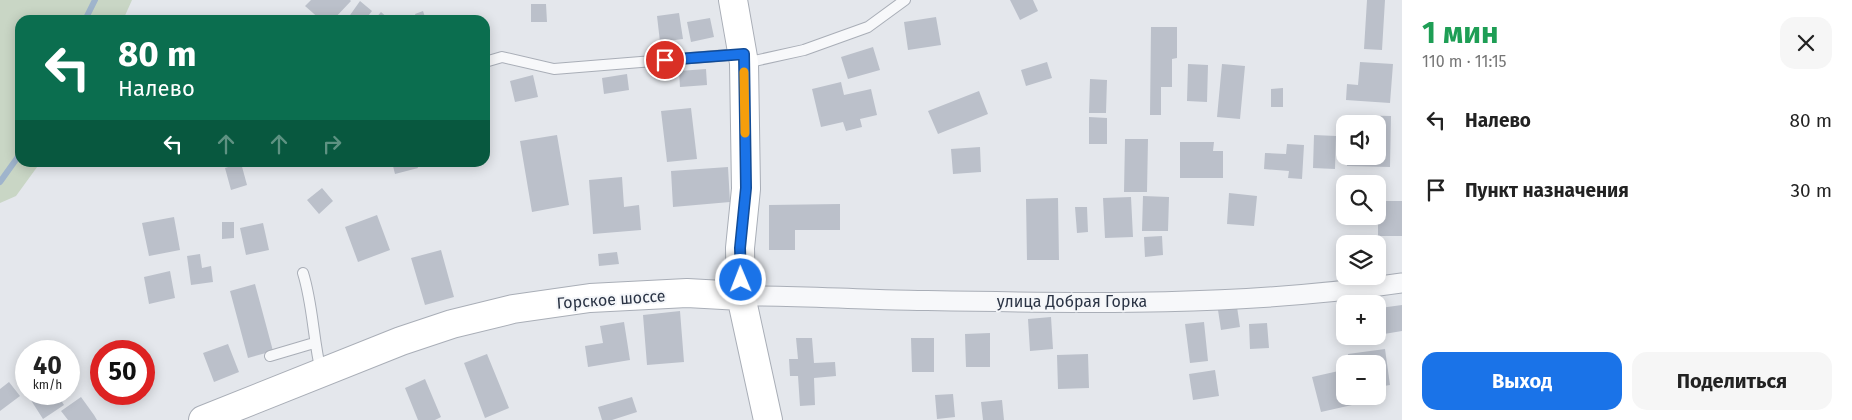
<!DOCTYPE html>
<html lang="ru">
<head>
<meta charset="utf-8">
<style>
  body { margin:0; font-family:"Fira Sans",sans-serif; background:#f6f6f6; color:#222; height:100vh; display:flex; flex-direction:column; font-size:19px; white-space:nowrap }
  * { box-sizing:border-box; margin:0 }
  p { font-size:16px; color:#767676 }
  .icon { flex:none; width:28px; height:28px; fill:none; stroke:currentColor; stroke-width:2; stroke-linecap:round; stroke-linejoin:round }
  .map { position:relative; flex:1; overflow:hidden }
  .drawer { display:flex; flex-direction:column; background:#fff; width:450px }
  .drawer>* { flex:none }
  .guide { position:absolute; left:15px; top:15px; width:475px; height:152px; border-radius:15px; box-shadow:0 2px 12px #0003; background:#0b6e4f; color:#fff; overflow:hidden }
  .buttons { position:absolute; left:1336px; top:115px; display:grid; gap:10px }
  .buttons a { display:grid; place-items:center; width:50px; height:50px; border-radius:10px; background:#fff; box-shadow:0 2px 12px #0003; font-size:25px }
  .speed { position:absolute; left:15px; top:340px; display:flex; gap:10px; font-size:25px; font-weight:700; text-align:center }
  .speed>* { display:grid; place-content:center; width:65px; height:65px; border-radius:50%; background:#fff; box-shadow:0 2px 12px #0003; line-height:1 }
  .speed small { font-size:12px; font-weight:400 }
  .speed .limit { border:8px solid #d22; background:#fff; color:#111 }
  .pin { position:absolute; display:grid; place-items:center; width:42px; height:42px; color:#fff; margin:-21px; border:2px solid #fff; border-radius:50%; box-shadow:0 1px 5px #0007 }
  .me { position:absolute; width:55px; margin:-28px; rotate:359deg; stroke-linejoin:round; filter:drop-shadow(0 0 4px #0008) }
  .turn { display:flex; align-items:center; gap:18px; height:105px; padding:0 20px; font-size:22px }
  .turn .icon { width:65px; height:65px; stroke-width:2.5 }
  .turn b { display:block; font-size:35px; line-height:42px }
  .lanes { display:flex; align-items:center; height:48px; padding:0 20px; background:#0003; justify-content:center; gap:25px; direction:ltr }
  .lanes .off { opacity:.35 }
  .round { display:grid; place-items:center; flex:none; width:52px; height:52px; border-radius:15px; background:#f6f6f6 }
  .overview { display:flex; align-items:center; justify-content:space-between; height:85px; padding:0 20px }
  h1 { font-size:30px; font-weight:700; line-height:38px; color:#1e9e55 }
  .action { display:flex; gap:10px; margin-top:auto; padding:10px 20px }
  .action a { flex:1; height:58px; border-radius:15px; background:#1a73e8; color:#fff; font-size:20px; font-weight:700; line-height:58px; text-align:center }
  .action a+a { background:#f6f6f6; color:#222 }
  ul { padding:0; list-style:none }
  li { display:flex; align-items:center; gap:15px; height:70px; padding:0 20px }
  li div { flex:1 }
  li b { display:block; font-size:19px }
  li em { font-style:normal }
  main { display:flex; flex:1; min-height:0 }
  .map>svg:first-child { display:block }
  .green { fill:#c9d6c5 }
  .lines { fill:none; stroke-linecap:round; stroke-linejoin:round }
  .stream { stroke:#9fb4cc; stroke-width:6 }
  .building { fill:#bbc0ca }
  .service-casing { stroke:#a9aeb7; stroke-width:12 }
  .minor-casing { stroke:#a9aeb7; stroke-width:21 }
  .secondary-casing { stroke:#a9aeb7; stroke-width:30 }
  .service { stroke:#f7f8fa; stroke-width:10 }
  .minor { stroke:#f7f8fa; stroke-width:19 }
  .secondary { stroke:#fff; stroke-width:28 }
  .route-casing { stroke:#114b97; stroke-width:12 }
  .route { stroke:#1a73e8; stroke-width:9 }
  .slow { stroke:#f59e0b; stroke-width:9 }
  .labels { text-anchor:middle; stroke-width:4; stroke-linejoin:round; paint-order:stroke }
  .street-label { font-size:16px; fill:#2b3445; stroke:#f4f6f9 }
</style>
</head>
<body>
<main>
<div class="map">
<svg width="1402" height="420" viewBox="0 0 1402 420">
  <rect width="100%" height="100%" fill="#e4e7ec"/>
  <path class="green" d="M0,0H132L123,20H20V162L40,163L16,196L0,203Z"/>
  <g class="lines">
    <path class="stream" d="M85,20L95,0
      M0,182L20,154"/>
  </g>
  <path class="building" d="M311,0H350L351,1L333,20H321L305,6Z
    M1010,0H1033L1038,11L1020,20Z
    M1367,0H1385L1382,50L1364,49Z
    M360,1L372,11L365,20H351L348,18Z
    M531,4H546L547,22H531Z
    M423,11L426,20H417L415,14Z
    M381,12L390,20H374Z
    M679,13L683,39L660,42L657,16Z
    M936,17L941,45L908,50L904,22Z
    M710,18L714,37L691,42L687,22Z
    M1151,27H1177V58L1172,59V87H1161V115H1150Z
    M873,47L880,70L848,79L841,57Z
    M1047,62L1052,78L1026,86L1021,70Z
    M1360,62L1393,64L1390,103L1346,100L1347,84L1358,85Z
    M1188,64L1208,65L1207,102L1187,101Z
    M1222,64L1245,66L1240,119L1217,117Z
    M706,69L707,85L680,87L679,71Z
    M627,74L629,90L604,94L602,78Z
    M533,75L538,97L515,102L510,81Z
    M1090,79L1107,80L1106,113H1089Z
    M841,82L844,95L871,89L877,115L860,119L862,127L846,131L843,122L821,127L812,89Z
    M1283,88V107H1271V89Z
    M979,91L988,114L938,134L928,111Z
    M691,108L697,159L667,162L661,111Z
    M1348,115L1391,116L1390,167L1347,166V156H1378V124H1348Z
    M1089,117L1107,118V144H1089Z
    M557,135L569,205L532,212L520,141Z
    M1314,135L1336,136L1335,169L1313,168Z
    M1125,139H1148L1147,192H1124Z
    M1180,142H1214L1213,151H1223V178H1180Z
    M1287,144L1304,145L1302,179L1288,178L1289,171L1264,169L1265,153L1286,154Z
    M980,147L981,172L953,174L951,149Z
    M392,162H416L418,168L395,174Z
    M241,163L247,185L231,190L225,168Z
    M728,167L730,202L673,207L671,171Z
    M622,177L624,207L639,205L641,230L593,234L589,180Z
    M322,188L333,201L319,214L307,200Z
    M1229,193L1257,196L1254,226L1227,224Z
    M1143,196L1169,197L1168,231H1142Z
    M1131,197L1133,237L1105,238L1103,198Z
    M1058,198L1059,260H1027L1026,199Z
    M1378,201H1402V236H1378Z
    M840,204V230H795V250H769V205Z
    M1075,207H1087L1088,232L1077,233Z
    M377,215L390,250L358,262L345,227Z
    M174,217L180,250L149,256L142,223Z
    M222,222H234V238L222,239Z
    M263,223L269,250L246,255L240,228Z
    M1162,236L1163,255L1145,257L1144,237Z
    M441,250L454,297L425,305L411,258Z
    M617,252L619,264L599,266L598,254Z
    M200,254L202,268L211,266L213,282L191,285L187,256Z
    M170,271L175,298L149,304L144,277Z
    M255,284L273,351L248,358L230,291Z
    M1402,305V331L1384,334L1380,308Z
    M1237,307L1240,327L1221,330L1218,310Z
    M680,311L684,362L647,365L643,315Z
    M1051,317L1053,349L1030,351L1028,319Z
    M624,322L630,360L588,367L585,346L603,343L600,326Z
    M1204,322L1208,361L1190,363L1185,324Z
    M1267,323L1269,348L1250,349L1249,324Z
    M990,333V367H966L965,334Z
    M796,338H812L814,363L835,362L836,376L814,378L815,405L800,406L798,376H790L789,359H798Z
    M911,338H934V372H912Z
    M228,344L239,372L214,382L203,353Z
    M1385,349L1390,385L1378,387V364H1349L1348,354Z
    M487,354L509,408L485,418L464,363Z
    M1088,354L1089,388L1058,389L1057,355Z
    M1215,370L1219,396L1193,400L1189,374Z
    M1343,370L1345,396H1350L1352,405L1321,412L1312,377Z
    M425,379L441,417L435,420H418L405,388Z
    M9,382L20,396L0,411V389Z
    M27,394H57L64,405L43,419Z
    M953,394L955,417L937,419L935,395Z
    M81,397L94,415L97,420H68L61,411Z
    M632,397L637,412L612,420H602L598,407Z
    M1002,400L1004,420H983L981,402Z"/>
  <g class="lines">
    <defs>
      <path id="service" d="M485,62L502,57L554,69L740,54
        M745,63L804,50L868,27L905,0
        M303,273C313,305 313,339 321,372
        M270,356L314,343"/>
      <path id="minor" d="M741,296C793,295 845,299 896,300C1065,303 1235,308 1402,283"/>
      <path id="secondary" d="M733,0L744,63L746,189L740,248L741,296L768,420
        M203,420L401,341L452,324L513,309L590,298L687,293L741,296"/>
    </defs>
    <use href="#service" class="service-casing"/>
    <use href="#minor" class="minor-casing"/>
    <use href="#secondary" class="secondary-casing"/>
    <use href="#service" class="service"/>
    <use href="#minor" class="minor"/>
    <use href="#secondary" class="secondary"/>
  </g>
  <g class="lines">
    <defs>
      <path id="route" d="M665,60L744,54L746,188L740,248L741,280"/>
    </defs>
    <use href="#route" class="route-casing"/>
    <use href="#route" class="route"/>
    <path class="slow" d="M744,72L745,133"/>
  </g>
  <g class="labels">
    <g class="street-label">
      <text transform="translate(611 299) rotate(-4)" y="6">Горское шоссе</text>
      <text x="1072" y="307">улица Добрая Горка</text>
    </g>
  </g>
</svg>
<div class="buttons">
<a><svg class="icon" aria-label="sound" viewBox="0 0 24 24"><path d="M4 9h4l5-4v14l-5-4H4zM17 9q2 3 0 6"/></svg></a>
<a><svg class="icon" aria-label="search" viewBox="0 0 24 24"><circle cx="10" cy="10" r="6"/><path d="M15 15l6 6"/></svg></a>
<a><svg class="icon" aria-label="layers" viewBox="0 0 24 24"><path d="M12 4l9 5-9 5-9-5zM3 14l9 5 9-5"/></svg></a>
<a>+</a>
<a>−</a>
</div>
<div class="speed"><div>40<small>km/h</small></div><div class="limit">50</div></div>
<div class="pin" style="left:665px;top:60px;background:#d93025"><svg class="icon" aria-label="arrive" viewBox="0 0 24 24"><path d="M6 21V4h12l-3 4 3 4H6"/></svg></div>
<svg class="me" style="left:741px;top:280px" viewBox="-20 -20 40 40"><circle r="17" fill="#1a73e8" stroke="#fff" stroke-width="3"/><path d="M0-11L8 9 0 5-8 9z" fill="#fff"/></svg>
<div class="guide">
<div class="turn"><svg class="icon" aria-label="left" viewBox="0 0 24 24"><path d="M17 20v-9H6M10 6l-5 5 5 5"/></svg><div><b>80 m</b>Налево</div></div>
<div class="lanes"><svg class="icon" aria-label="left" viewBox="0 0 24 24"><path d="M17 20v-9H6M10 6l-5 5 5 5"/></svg><svg class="icon off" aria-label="ahead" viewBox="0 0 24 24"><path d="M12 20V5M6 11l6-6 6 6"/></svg><svg class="icon off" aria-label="ahead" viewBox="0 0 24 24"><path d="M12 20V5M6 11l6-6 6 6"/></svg><svg class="icon off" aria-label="right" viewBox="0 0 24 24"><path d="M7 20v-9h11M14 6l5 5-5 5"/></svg></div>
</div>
</div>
<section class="drawer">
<div class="overview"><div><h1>1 мин</h1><p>110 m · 11:15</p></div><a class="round"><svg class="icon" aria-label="close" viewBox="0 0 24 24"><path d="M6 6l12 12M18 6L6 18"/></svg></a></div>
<ul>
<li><svg class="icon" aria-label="left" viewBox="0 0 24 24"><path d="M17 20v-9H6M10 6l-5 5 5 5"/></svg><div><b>Налево</b></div><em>80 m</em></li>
<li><svg class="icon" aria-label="arrive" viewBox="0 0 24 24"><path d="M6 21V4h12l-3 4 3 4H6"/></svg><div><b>Пункт назначения</b></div><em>30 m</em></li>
</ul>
<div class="action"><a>Выход</a><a>Поделиться</a></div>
</section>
</main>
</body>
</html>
